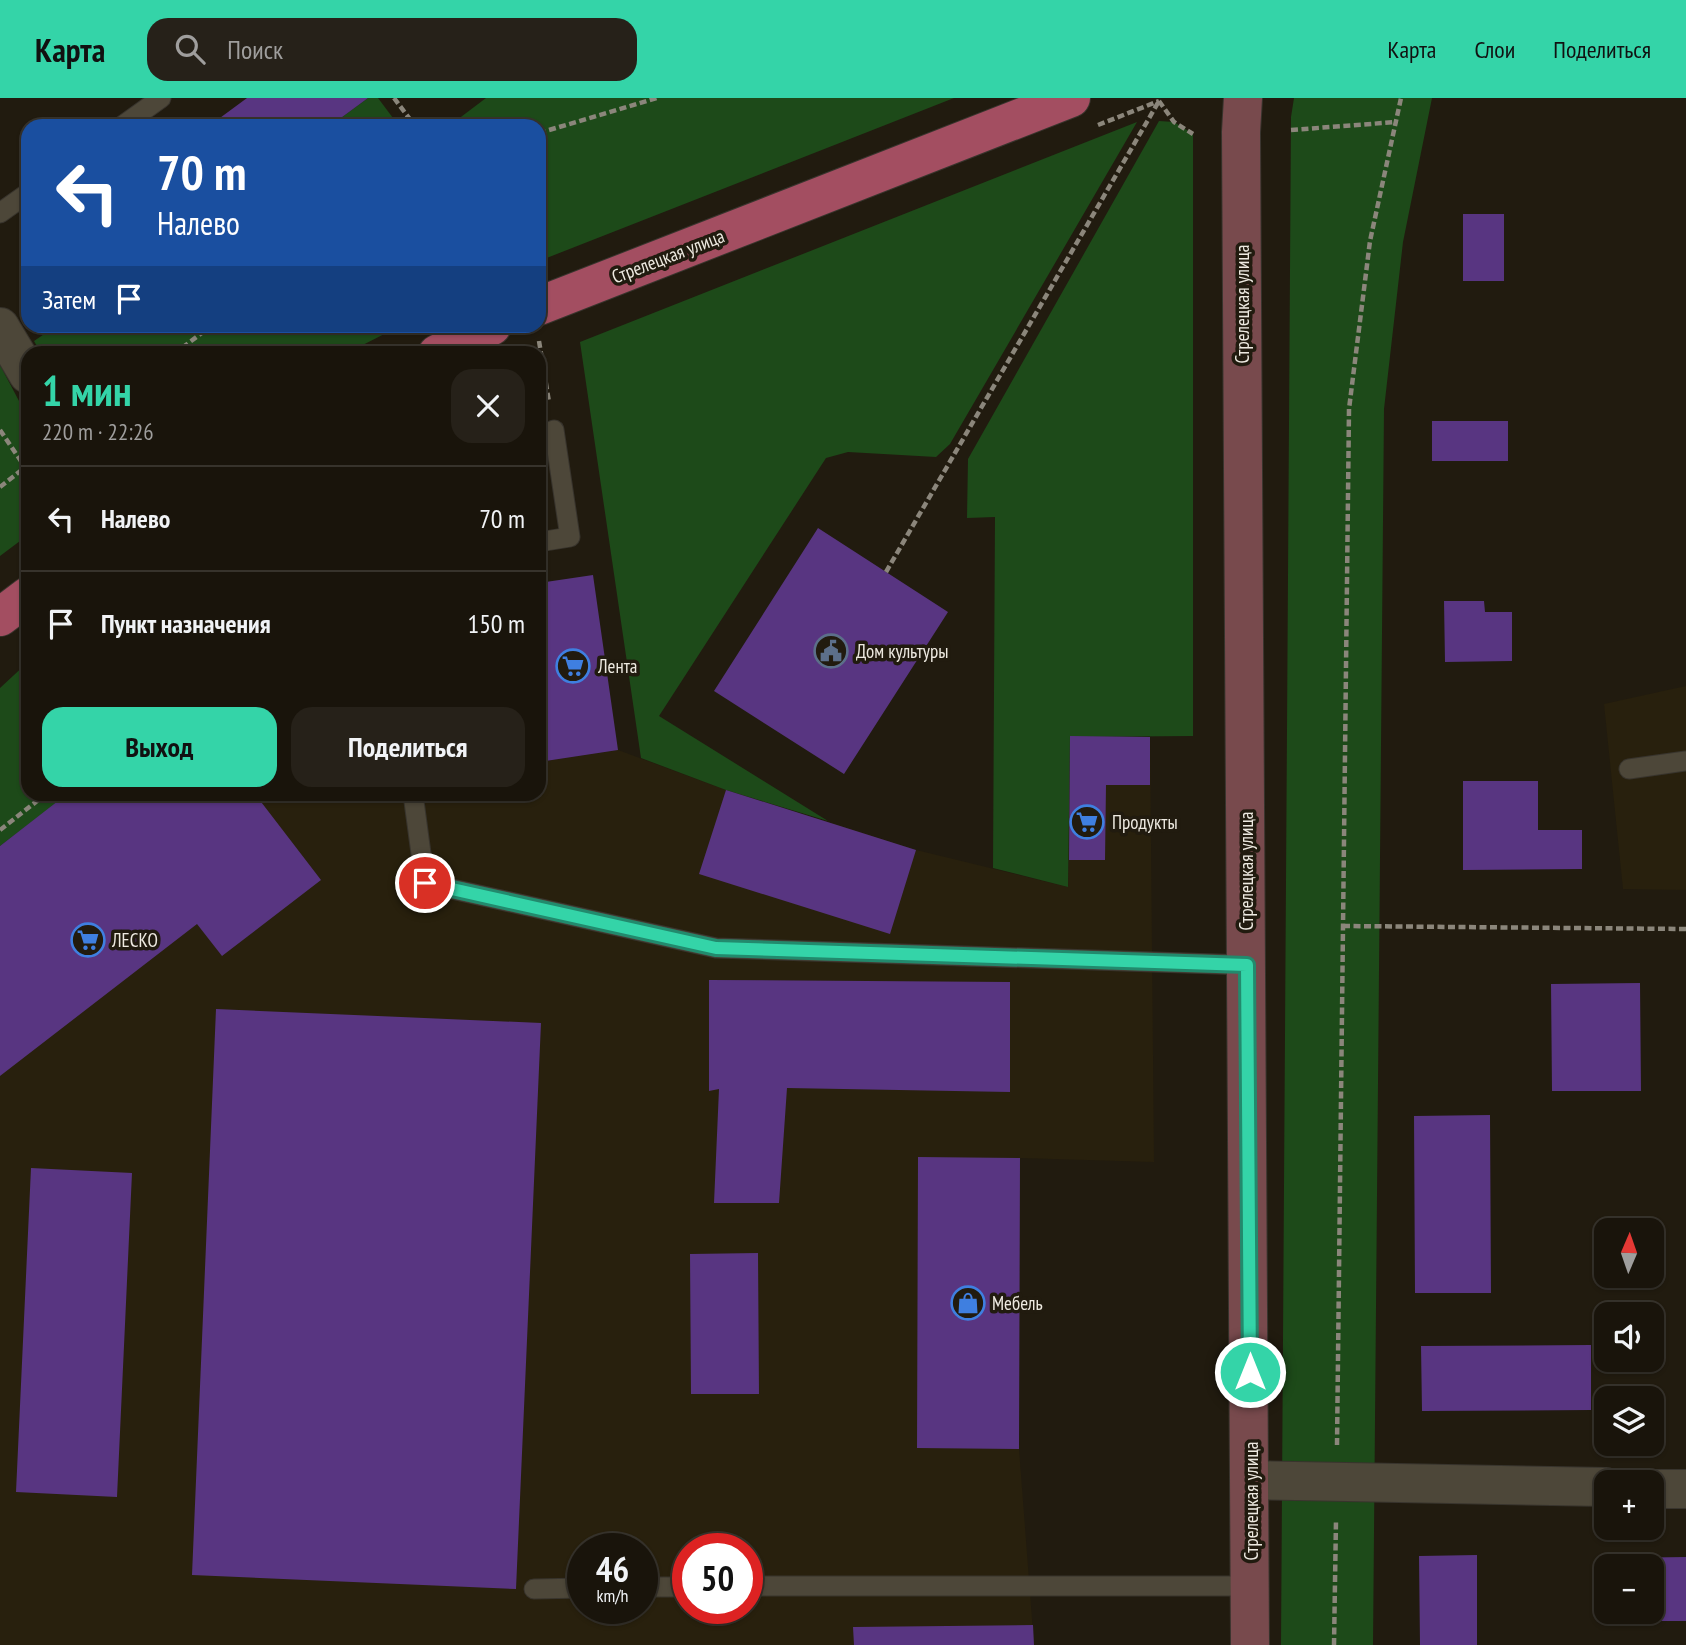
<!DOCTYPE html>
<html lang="ru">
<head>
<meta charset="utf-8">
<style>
  body { margin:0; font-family:"PT Sans Narrow",sans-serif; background:#262119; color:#f1f3f6; height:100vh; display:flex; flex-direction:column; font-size:26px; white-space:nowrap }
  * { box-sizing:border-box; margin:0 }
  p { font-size:23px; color:#9f9e9d }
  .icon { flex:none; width:38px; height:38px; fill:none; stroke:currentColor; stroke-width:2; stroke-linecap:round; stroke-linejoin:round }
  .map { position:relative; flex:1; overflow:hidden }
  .details { position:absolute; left:21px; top:248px; width:525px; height:455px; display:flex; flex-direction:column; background:#19140b; border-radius:21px; box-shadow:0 2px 5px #0004,0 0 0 2px #37332c }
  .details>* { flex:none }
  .banner { position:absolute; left:21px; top:21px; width:525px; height:214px; border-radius:21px; box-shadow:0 2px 5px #0004,0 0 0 2px #37332c; background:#1a4fa0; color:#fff; overflow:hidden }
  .needle { width:46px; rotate:2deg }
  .tools { position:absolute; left:1594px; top:1120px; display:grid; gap:14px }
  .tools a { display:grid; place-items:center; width:70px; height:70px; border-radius:14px; background:#19140b; box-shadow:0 2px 5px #0004,0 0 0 2px #37332c; font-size:35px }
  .speed { position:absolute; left:567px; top:1435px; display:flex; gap:14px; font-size:35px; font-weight:700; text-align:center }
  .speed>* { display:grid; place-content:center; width:91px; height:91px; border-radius:50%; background:#19140b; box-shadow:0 2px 5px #0004,0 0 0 2px #37332c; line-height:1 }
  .speed small { font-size:18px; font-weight:400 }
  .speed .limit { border:10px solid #d22; background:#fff; color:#111 }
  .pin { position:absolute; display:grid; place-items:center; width:60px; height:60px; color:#fff; margin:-30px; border:4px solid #fff; border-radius:50%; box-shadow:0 2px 7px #0007 }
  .me { position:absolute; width:77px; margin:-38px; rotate:0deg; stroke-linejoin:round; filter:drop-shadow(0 0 5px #0008) }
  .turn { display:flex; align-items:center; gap:24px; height:147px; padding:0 21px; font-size:32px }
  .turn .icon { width:91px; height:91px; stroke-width:2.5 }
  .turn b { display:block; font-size:49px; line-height:60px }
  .then { display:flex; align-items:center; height:66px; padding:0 21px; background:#0003; gap:14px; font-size:26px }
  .round { display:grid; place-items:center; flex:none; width:74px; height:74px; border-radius:21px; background:#262119 }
  .summary { display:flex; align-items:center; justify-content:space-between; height:119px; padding:0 21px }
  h1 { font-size:42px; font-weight:600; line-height:52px; color:#34d4a8 }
  .action { display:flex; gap:14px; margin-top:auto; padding:14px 21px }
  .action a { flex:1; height:80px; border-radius:21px; background:#34d4a8; color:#111; font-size:28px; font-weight:600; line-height:80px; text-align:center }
  .action a+a { background:#262119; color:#f1f3f6 }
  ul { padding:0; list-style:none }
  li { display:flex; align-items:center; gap:21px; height:105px; padding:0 21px; border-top:2px solid #37332c }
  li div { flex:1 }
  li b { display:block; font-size:26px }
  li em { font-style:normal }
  header { display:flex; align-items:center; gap:42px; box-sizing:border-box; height:98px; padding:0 35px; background:#34d4a8; color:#111 }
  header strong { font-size:33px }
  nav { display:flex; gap:38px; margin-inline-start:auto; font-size:24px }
  .search { width:490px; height:63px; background:#262119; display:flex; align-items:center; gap:18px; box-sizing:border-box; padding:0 24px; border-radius:21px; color:#9f9e9d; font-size:26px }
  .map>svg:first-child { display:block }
  .built { fill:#28200d; fill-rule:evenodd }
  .green { fill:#1d4a19 }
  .building { fill:#583581 }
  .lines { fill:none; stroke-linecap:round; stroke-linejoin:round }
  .service-casing { stroke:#38342d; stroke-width:21 }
  .minor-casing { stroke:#38342d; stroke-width:40 }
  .tertiary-casing { stroke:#38342d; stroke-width:40 }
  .secondary-casing { stroke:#38342d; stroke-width:40 }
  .primary-casing { stroke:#38342d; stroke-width:40 }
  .path { stroke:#8b867b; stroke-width:4.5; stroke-dasharray:7 3.5; stroke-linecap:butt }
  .service { stroke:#4d4739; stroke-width:19 }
  .minor { stroke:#4d4739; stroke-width:38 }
  .tertiary { stroke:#4d4739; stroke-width:38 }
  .secondary { stroke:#784a4d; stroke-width:38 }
  .primary { stroke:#a34e61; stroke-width:38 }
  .route-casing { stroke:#228a6d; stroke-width:18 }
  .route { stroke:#34d4a8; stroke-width:12 }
  .labels { text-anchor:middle; stroke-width:7; stroke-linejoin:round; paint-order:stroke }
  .street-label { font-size:19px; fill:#eeeae1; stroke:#211b0f }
  .poi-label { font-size:19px; fill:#eeeae1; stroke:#211b0f; text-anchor:start }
</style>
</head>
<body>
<header>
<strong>Карта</strong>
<div class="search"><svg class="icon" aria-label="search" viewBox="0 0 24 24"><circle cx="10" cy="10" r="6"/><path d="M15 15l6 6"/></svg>Поиск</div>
<nav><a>Карта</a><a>Слои</a><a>Поделиться</a></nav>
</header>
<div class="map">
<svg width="1686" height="1547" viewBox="0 0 1686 1547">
  <rect width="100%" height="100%" fill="#211b0f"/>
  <path class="built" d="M1686,588V792L1623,791L1604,606Z
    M1070,638L1150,639L1154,1064L1020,1060L1019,1351L1034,1547H0V748L67,697L539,696V664L618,652L726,692L916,752L1068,789ZM583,1451H642V1510H583ZM688,1451H747V1510H688Z"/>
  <path class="green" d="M368,0H378L399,28H330Z
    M486,0H954L539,163V28H449Z
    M1294,0H1432L1403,144L1384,311L1373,1547H1281L1291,19Z
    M1159,23L1174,24L1193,36V638L1070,639L1068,789L993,770L995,419L967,420L968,361Z
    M1137,24L950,346L936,359L848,354L826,360L659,618L828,723L726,692L641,660L580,244Z
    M56,228H400L347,255H41L34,243Z
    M0,267L28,320V437L0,458Z
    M28,564V696L67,697L0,748V590Z"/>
  <path class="building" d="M247,0H368L330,28H209Z
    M1463,116H1504V183H1463Z
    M1432,323H1508V363H1432Z
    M818,430L948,514L844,676L714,593Z
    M593,477L618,652L539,664V485Z
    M1444,503H1484L1485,514H1512V563L1445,564Z
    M1070,638L1150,639V687H1106L1105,762H1069Z
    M1463,683H1538V732H1582V771L1463,772Z
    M726,692L916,752L890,836L699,776Z
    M67,696H255L321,782L222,858L197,826L0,978V748Z
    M709,882L1010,884V994L787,990L779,1105H714L719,991L709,993Z
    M1640,885L1641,993H1552L1551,886Z
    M216,911L541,925L516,1491L192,1477Z
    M1490,1017L1491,1195H1415L1414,1018Z
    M918,1059L1020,1060L1019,1351L917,1350Z
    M31,1070L132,1075L117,1399L16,1394Z
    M758,1155L759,1296H691L690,1156Z
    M1591,1247V1312L1422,1313L1421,1248Z
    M1477,1457V1547H1420L1419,1458Z
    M1686,1459V1523H1616V1514H1652V1468H1616L1615,1460Z
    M1033,1527L1034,1547H854L853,1529Z"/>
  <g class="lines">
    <defs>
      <path id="service" d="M122,28L161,0
        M0,115L28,95
        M539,338L554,332L570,439L539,444
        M1629,671L1686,663
        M413,696L425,785L716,850L1247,867
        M747,1488H1251
        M642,1489H688
        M534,1491L583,1490"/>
      <path id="minor" d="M1250,1382L1606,1389
        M1652,1391H1686"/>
      <path id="tertiary" d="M0,229L28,276"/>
      <path id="secondary" d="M1243,0L1241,34L1250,1547"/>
      <path id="primary" d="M539,208L1071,0
        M437,256L492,228
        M0,519L28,498"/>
    </defs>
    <use href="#service" class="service-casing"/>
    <use href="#minor" class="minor-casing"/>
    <use href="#tertiary" class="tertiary-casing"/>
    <use href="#secondary" class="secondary-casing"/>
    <use href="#primary" class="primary-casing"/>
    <path class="path" d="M394,0L415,28
      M1159,3L1174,24L1193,36
      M1098,27L1159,3
      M1291,32L1396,24
      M539,35L657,0
      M539,243L549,304
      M174,256L211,228
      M0,332L25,369
      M0,389L28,367
      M886,474L1159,3
      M0,732L46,696
      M1343,828L1686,831
      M1337,1347L1349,311L1370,143L1401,0
      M1334,1547L1336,1422"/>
    <use href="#service" class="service"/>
    <use href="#minor" class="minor"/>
    <use href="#tertiary" class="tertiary"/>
    <use href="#secondary" class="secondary"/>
    <use href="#primary" class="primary"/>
  </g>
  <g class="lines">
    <defs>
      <path id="route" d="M425,785L716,850L1247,867L1250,1274"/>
    </defs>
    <use href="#route" class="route-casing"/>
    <use href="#route" class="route"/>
  </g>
  <defs>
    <symbol id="civic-ring" viewBox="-11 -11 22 22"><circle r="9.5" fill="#211b0f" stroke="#5c6f8a" stroke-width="1.5"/><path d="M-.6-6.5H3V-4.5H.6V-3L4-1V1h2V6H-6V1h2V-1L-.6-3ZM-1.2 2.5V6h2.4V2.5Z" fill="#5c6f8a"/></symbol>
    <symbol id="supermarket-ring" viewBox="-11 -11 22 22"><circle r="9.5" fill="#211b0f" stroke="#3f7fe0" stroke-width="1.5"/><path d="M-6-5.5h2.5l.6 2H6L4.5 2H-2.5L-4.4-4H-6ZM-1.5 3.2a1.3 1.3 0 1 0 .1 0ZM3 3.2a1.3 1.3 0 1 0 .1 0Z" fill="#3f7fe0"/></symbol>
    <symbol id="shop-ring" viewBox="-11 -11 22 22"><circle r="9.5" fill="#211b0f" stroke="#3f7fe0" stroke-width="1.5"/><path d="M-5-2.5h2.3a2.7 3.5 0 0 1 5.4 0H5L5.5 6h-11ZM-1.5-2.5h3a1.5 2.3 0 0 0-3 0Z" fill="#3f7fe0"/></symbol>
  </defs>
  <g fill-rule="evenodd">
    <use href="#civic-ring" x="812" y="534" width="38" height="38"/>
    <use href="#supermarket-ring" x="554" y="549" width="38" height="38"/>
    <use href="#supermarket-ring" x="1068" y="705" width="38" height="38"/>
    <use href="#supermarket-ring" x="69" y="823" width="38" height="38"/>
    <use href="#shop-ring" x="949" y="1186" width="38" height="38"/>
  </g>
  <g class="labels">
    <g class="street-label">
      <text transform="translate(668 158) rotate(-21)" y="7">Стрелецкая улица</text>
      <text transform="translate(1242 206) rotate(-90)" y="7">Стрелецкая улица</text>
      <text transform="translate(1246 773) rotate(-90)" y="7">Стрелецкая улица</text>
      <text transform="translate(1251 1403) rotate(-90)" y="7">Стрелецкая улица</text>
    </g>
    <g class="poi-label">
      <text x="856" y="560">Дом культуры</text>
      <text x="598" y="575">Лента</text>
      <text x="1112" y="731">Продукты</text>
      <text x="112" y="849">ЛЕСКО</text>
      <text x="992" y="1212">Мебель</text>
    </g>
  </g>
</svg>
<div class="tools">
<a><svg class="needle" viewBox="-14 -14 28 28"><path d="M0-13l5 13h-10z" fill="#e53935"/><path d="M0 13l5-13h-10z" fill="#9f9e9d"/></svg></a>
<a><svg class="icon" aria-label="sound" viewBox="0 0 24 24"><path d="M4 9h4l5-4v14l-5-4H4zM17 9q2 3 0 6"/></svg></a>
<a><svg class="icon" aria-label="layers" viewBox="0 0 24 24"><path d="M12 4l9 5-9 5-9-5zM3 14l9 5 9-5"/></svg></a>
<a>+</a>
<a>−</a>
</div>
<div class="speed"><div>46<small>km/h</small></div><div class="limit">50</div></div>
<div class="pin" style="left:425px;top:785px;background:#d93025"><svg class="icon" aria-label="arrive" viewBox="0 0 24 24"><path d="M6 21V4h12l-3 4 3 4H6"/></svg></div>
<svg class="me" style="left:1250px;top:1274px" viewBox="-20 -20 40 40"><circle r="17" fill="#34d4a8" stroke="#fff" stroke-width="3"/><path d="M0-11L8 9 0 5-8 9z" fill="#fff"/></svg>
<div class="banner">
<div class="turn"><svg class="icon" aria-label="left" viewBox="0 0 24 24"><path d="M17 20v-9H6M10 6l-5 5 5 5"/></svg><div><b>70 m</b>Налево</div></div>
<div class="then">Затем<svg class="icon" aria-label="arrive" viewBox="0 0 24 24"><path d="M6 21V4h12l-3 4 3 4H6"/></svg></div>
</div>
<section class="details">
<div class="summary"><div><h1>1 мин</h1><p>220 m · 22:26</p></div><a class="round"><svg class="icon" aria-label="close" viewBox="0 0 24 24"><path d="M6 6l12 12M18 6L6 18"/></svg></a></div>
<ul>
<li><svg class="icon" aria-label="left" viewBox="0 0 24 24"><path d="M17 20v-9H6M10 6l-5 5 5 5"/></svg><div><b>Налево</b></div><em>70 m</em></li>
<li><svg class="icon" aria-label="arrive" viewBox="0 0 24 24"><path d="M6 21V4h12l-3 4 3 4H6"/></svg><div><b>Пункт назначения</b></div><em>150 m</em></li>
</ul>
<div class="action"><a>Выход</a><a>Поделиться</a></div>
</section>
</div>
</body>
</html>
